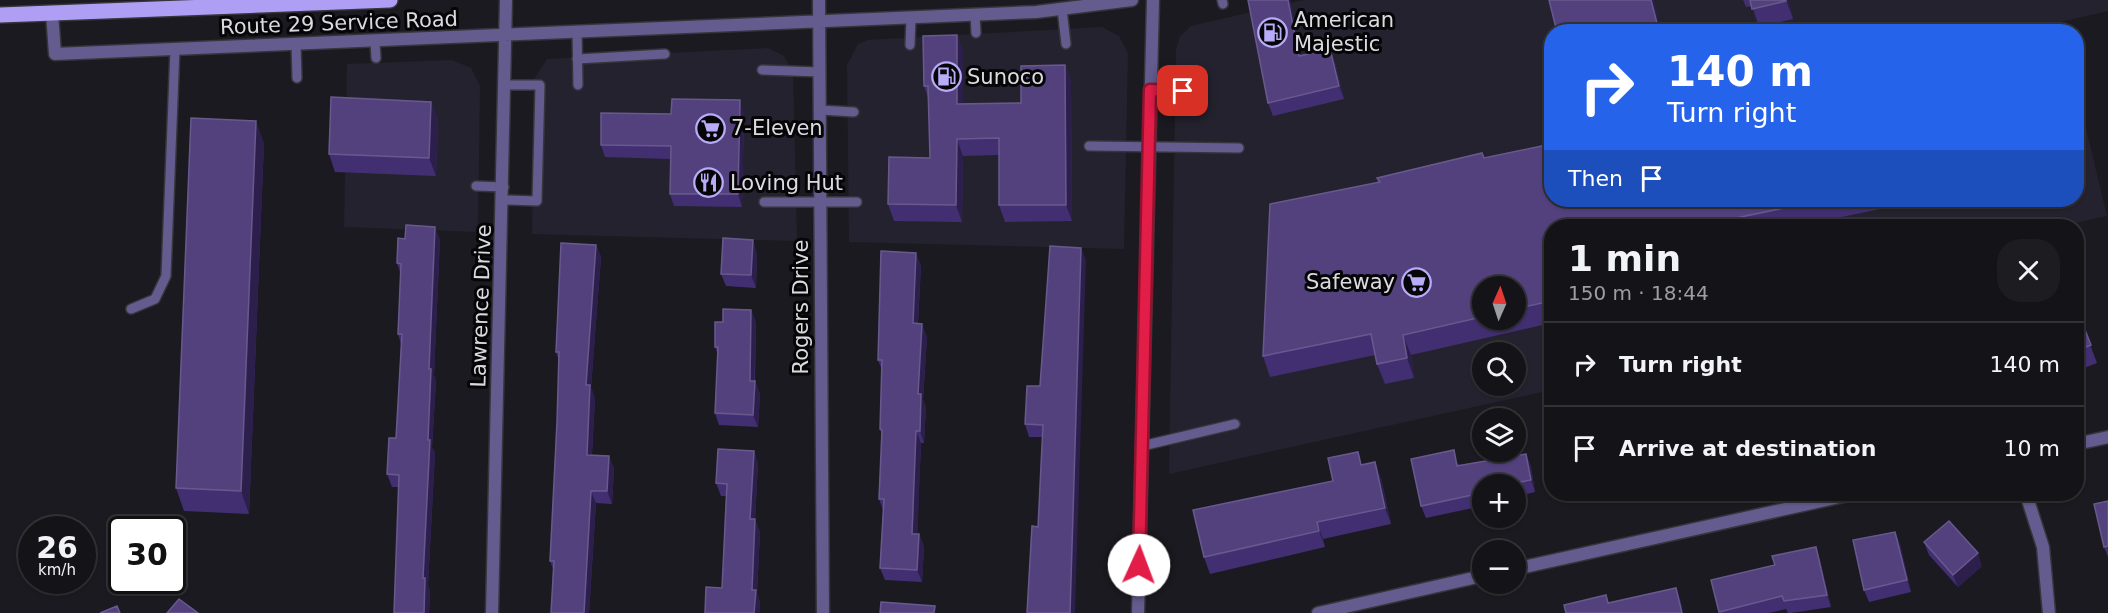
<!DOCTYPE html>
<html lang="en">
<head>
<meta charset="utf-8">
<style>
  body { margin:0; font-family:"DejaVu Sans",sans-serif; background:#1d1d21; color:#f1f3f6; height:100vh; display:flex; flex-direction:column; font-size:22px; white-space:nowrap }
  * { box-sizing:border-box; margin:0 }
  p { font-size:20px; color:#9d9ea2 }
  .icon { flex:none; width:33px; height:33px; fill:none; stroke:currentColor; stroke-width:2; stroke-linecap:round; stroke-linejoin:round }
  .map { position:relative; flex:1; overflow:hidden }
  .sheet { position:absolute; left:1544px; top:219px; width:540px; height:282px; display:flex; flex-direction:column; background:#141418; border-radius:24px; box-shadow:0 2px 4px #0004,0 0 0 2px #333337 }
  .sheet>* { flex:none }
  .hud { position:absolute; left:1544px; top:24px; width:540px; height:183px; border-radius:24px; box-shadow:0 2px 4px #0004,0 0 0 2px #333337; background:#2563eb; color:#fff; overflow:hidden }
  .needle { width:39px; rotate:3deg }
  .fabs { position:absolute; left:1472px; top:276px; display:grid; gap:12px }
  .fabs a { display:grid; place-items:center; width:54px; height:54px; border-radius:50%; background:#141418; box-shadow:0 2px 4px #0004,0 0 0 2px #333337; font-size:30px }
  .speed { position:absolute; left:18px; top:516px; display:flex; gap:12px; font-size:30px; font-weight:700; text-align:center }
  .speed>* { display:grid; place-content:center; width:78px; height:78px; border-radius:50%; background:#141418; box-shadow:0 2px 4px #0004,0 0 0 2px #333337; line-height:1 }
  .speed small { font-size:15px; font-weight:400 }
  .speed .limit { border:3px solid #111; border-radius:9px; background:#fff; color:#111 }
  .pin { position:absolute; display:grid; place-items:center; width:51px; height:51px; color:#fff; margin:-26px; border-radius:12px; box-shadow:0 3px 9px #0006 }
  .me { position:absolute; width:66px; margin:-33px; rotate:2deg; stroke-linejoin:round; filter:drop-shadow(0 0 4px #0008) }
  .turn { display:flex; align-items:center; gap:21px; height:126px; padding:0 24px; font-size:27px }
  .turn .icon { width:78px; height:78px; stroke-width:2.5 }
  .turn b { display:block; font-size:42px; line-height:51px }
  .then { display:flex; align-items:center; height:57px; padding:0 24px; background:#0003; gap:12px; font-size:22px }
  .round { display:grid; place-items:center; flex:none; width:63px; height:63px; border-radius:24px; background:#1d1d21 }
  .head { display:flex; align-items:center; justify-content:space-between; height:102px; padding:0 24px }
  h1 { font-size:36px; font-weight:800; line-height:45px }
  ul { padding:0; list-style:none }
  li { display:flex; align-items:center; gap:18px; height:84px; padding:0 24px; border-top:2px solid #333337 }
  li div { flex:1 }
  li b { display:block; font-size:22px }
  li em { font-style:normal }
  .map>svg:first-child { display:block }
  .built { fill:#24222e; fill-rule:evenodd }
  .lines { fill:none; stroke-linecap:round; stroke-linejoin:round }
  .lane-casing { stroke:#36353b; stroke-width:12 }
  .street-casing { stroke:#36353b; stroke-width:15 }
  .primary-casing { stroke:#36353b; stroke-width:18 }
  .lane { stroke:#645b8e; stroke-width:9 }
  .street { stroke:#645b8e; stroke-width:12 }
  .primary { stroke:#af9ff4; stroke-width:15 }
  .wall { fill:#422f72; fill-rule:evenodd }
  .shaded-wall { fill:#2c1f4c }
  .building { fill:#53417e; stroke:#68598d; stroke-width:1.5 }
  .route-casing { stroke:#92132f; stroke-width:15 }
  .route { stroke:#e11d48; stroke-width:10 }
  .labels { text-anchor:middle; stroke-width:6; stroke-linejoin:round; paint-order:stroke }
  .poi-label { font-size:21px; fill:#dbdade; stroke:#060608; text-anchor:start }
  .street-label { font-size:21px; fill:#dbdade; stroke:#060608 }
</style>
</head>
<body>
<div class="map">
<svg width="2108" height="613" viewBox="0 0 2108 613">
  <rect width="100%" height="100%" fill="#1b1a20"/>
  <path class="built" d="M1304,0H2108V11L2061,22L2063,31L1551,32V200H2076V86L2107,216L2062,226H1551V390L1169,474L1176,50L1180,36L1191,26ZM1482,286H1515V320H1482ZM1482,352H1515V386H1482Z
    M1102,27L1119,36L1128,53L1124,249L849,242L847,65L858,44L868,40Z
    M768,48L784,56L793,72L797,241L532,234L534,79L547,59Z
    M452,60L471,68L480,86L478,232L344,227L347,64Z"/>
  <g class="lines">
    <defs>
      <path id="lane" d="M1222,0L1223,4
        M1062,9L1066,44
        M975,15L976,33
        M577,31L578,85
        M375,42L376,58
        M296,44L297,78
        M910,45L911,18
        M577,59L665,54
        M762,70L820,72
        M1150,90L1183,91
        M820,110L854,112
        M1089,146L1239,148
        M476,186L504,187
        M504,200L537,201L540,85H506
        M764,202H857
        M131,309L155,299L166,276L175,49
        M1142,446L1235,424"/>
      <path id="street" d="M819,0L823,613
        M52,13L55,54L1036,12L1132,0
        M2076,444L2108,437
        M2026,494L2043,547L2049,613
        M1515,569L1853,494
        M492,613L506,0
        M1138,613L1153,0
        M1318,613L1482,576"/>
      <path id="primary" d="M0,15L390,0"/>
    </defs>
    <use href="#lane" class="lane-casing"/>
    <use href="#street" class="street-casing"/>
    <use href="#primary" class="primary-casing"/>
    <use href="#lane" class="lane"/>
    <use href="#street" class="street"/>
    <use href="#primary" class="primary"/>
  </g>
  <path class="wall" d="M1290,0L1301,56L1335,62L1344,99L1273,116L1268,103Z
    M1743,0H1788L1793,19L1759,27L1752,6L1746,7Z
    M957,35L963,52V104L1021,103L1065,65L1071,82L1072,221L1005,222L999,205V155L963,156L962,222L894,221L888,204L930,158L928,98L924,86Z
    M431,102L438,120L436,176L335,172L329,154Z
    M744,113L742,207L674,206L670,194L671,159L605,157L601,145L671,114Z
    M264,143L249,514L184,511L176,488Z
    M1484,158L1551,200H1924L1798,226H1551V290L1550,291L1551,295V323L1411,355L1414,378L1385,384L1377,364L1375,355L1270,377L1263,356L1378,182L1377,178ZM1482,286H1515V320H1482Z
    M440,239L434,375L436,381L432,447L435,453L428,585L430,591L429,613H394L399,487H392L387,474L396,438L401,344L398,334L401,275L397,263Z
    M596,245L601,257L591,388L595,398L592,455L609,456L614,469L612,504L596,503L589,613H551L553,569L550,561L557,422L559,361L556,352Z
    M757,253L756,288L726,286L721,274Z
    M1086,260L1038,527L1043,437H1029L1025,424L1040,386Z
    M921,265L918,324L927,337L923,400L926,407L924,443H921L917,534H919L924,547L922,582L885,580L880,568L883,510L879,499L882,436L880,429L882,370L878,360Z
    M2076,307L2097,363L2076,371Z
    M751,310L756,323L755,381L760,394L758,427L719,425L715,413L718,355L715,347L723,322Z
    M754,451L758,464L755,520L760,532L757,593L760,603V613H705L722,588L726,496H721L716,483Z
    M1526,454L1531,467L1535,492L1515,497V484H1482V506L1426,518L1421,506L1458,463L1459,465Z
    M1362,464L1381,478L1391,524L1323,539L1325,547L1210,574L1204,557L1333,481Z
    M2108,501V557L2104,547Z
    M1895,532L1900,544L1911,592L1869,602L1864,590Z
    M1924,542L1982,566L1958,587L1929,555Z
    M1820,560L1831,607L1791,613H1788L1786,609L1769,613H1719L1711,580Z"/>
  <path class="shaded-wall" d="M1288,0H1290L1304,70L1299,56Z
    M1651,0H1654L1661,32H1659Z
    M1786,0H1788L1793,19Z
    M957,35L963,52V121L957,104Z
    M1330,49L1335,62L1344,99L1339,86Z
    M1065,65L1071,82L1072,221L1066,205Z
    M740,100L744,113L742,207L738,194Z
    M431,102L438,120L436,176L429,158Z
    M256,121L264,143L249,514L241,491Z
    M957,139L963,156L962,222L956,205Z
    M435,227L440,239L434,375L436,381L432,447L435,453L428,585L430,591L429,613H424L423,578L428,440L429,369Z
    M753,240L757,253L756,288L751,275Z
    M596,245L601,257L591,388L595,398L591,468L587,455L586,385Z
    M1081,248L1086,260L1075,613H1070Z
    M916,253L921,265L917,336L913,323Z
    M1543,271L1551,295V299Z
    M751,310L756,323L754,392L755,381L760,394L758,427L753,415L750,381Z
    M922,324L927,337L923,400L926,407L924,443L920,431L918,394Z
    M1403,335L1411,355L1414,378L1407,358Z
    M916,431L921,443L917,547L912,534Z
    M754,451L758,464L755,520L760,532L757,593L760,603V613H754L752,590L750,519Z
    M1526,454L1531,467L1535,492L1531,480Z
    M609,456L614,469L612,504L607,491Z
    M1375,462L1381,478L1391,524L1385,508Z
    M591,491L596,503L589,613H584Z
    M1317,522L1323,539L1325,547L1319,531Z
    M1895,532L1900,544L1911,592L1907,580Z
    M919,534L924,547L922,582L917,570Z
    M1816,547L1820,560L1831,607L1827,595Z
    M1978,553L1982,566L1958,587L1953,575Z
    M1676,588L1681,601L1683,613H1682Z"/>
  <path class="building" d="M1248,0H1288L1299,56L1330,49L1339,86L1268,103Z
    M1549,0H1651L1659,31L1557,32Z
    M1750,0H1786V1L1752,9Z
    M957,35V104L1021,103V66L1065,65L1066,205H999V138L957,139L956,205L888,204L889,157L930,158L928,86H924L923,36Z
    M331,97L431,102L429,158L329,154Z
    M672,99L740,100L738,194H670L671,146L601,145V113L671,114Z
    M191,118L256,121L241,491L176,488Z
    M1551,144V200H1823L1697,226H1551V269L1543,271L1551,301L1515,309V286H1482V317L1403,335L1407,358L1377,364L1371,334L1263,356L1270,204L1380,182L1377,178L1482,153L1484,158Z
    M406,225L435,227L429,369H431L428,440H430L423,578H425L424,613H394L399,475L387,474L389,438H396L402,334H398L401,264L397,263L398,238L405,239Z
    M723,238L753,240L751,275L721,274Z
    M561,243L596,245L586,385H590L587,455L609,456L607,491H591L584,613H551L554,561H550L557,422L559,352H556Z
    M1050,246L1081,248L1070,613H1027L1032,526L1038,527L1043,425L1025,424L1027,386H1040Z
    M881,251L916,253L913,323L922,324L918,394H921L920,431H916L912,534H919L917,570L880,568L884,499H879L882,430L880,429L882,360H878Z
    M2076,307L2091,345L2076,351Z
    M723,309L751,310L750,381H755L753,415L715,413L718,347H715V322H723Z
    M718,449L754,451L750,519H755L752,590H756L754,613H705L706,587L722,588L727,484L716,483Z
    M1454,450L1457,466L1526,454L1531,480L1509,484H1482V493L1421,506L1411,459Z
    M1358,452L1361,465L1375,462L1385,508L1317,522L1319,531L1204,557L1193,510L1333,481L1328,458Z
    M2108,501V546L2104,547L2094,504Z
    M1949,521L1978,553L1953,575L1924,542Z
    M1895,532L1907,580L1864,590L1853,540Z
    M1816,547L1827,595L1784,601L1782,596L1719,612L1711,580L1775,565L1772,556Z
    M1676,588L1682,613H1566L1564,605L1606,595L1608,603Z
    M179,599L198,613H167Z
    M881,602L935,606L934,613H880Z
    M117,606L120,613H100Z"/>
  <g class="lines">
    <defs>
      <path id="route" d="M1139,565L1150,90L1183,91"/>
    </defs>
    <use href="#route" class="route-casing"/>
    <use href="#route" class="route"/>
  </g>
  <defs>
    <symbol id="fuel-ring" viewBox="-11 -11 22 22"><circle r="9.5" fill="#060608" stroke="#b8abf7" stroke-width="1.5"/><path d="M-5.5-6h7V0h2V4h1.3V-2.5L3-4.5l.8-.8L6-3V5H2.5V1h-1V6h-7ZM-4.2-4.7v3.2H.2V-4.7Z" fill="#b8abf7"/></symbol>
    <symbol id="supermarket-ring" viewBox="-11 -11 22 22"><circle r="9.5" fill="#060608" stroke="#b8abf7" stroke-width="1.5"/><path d="M-6-5.5h2.5l.6 2H6L4.5 2H-2.5L-4.4-4H-6ZM-1.5 3.2a1.3 1.3 0 1 0 .1 0ZM3 3.2a1.3 1.3 0 1 0 .1 0Z" fill="#b8abf7"/></symbol>
    <symbol id="restaurant-ring" viewBox="-11 -11 22 22"><circle r="9.5" fill="#060608" stroke="#b8abf7" stroke-width="1.5"/><path d="M-5-6h1v4h1v-4h1v4h1v-4h1v5L-1.5 .5V6h-2V.5L-5-1ZM5-6V6H3V1.5H1.5Q1.5-4 5-6Z" fill="#b8abf7"/></symbol>
  </defs>
  <g fill-rule="evenodd">
    <use href="#fuel-ring" x="1256" y="16" width="33" height="33"/>
    <use href="#fuel-ring" x="930" y="60" width="33" height="33"/>
    <use href="#supermarket-ring" x="694" y="112" width="33" height="33"/>
    <use href="#restaurant-ring" x="692" y="166" width="33" height="33"/>
    <use href="#supermarket-ring" x="1400" y="266" width="33" height="33"/>
  </g>
  <g class="labels">
    <g class="poi-label">
      <text x="1294" y="27">American<tspan x="1294" dy="24">Majestic</tspan></text>
      <text x="967" y="84">Sunoco</text>
      <text x="731" y="135">7-Eleven</text>
      <text x="730" y="190">Loving Hut</text>
      <text x="1395" y="289" text-anchor="end">Safeway</text>
    </g>
    <g class="street-label">
      <text transform="translate(339 23) rotate(-2)" y="7">Route 29 Service Road</text>
      <text transform="translate(481 306) rotate(-88)" y="7">Lawrence Drive</text>
      <text transform="translate(801 307) rotate(-90)" y="7">Rogers Drive</text>
    </g>
  </g>
</svg>
<div class="fabs">
<a><svg class="needle" viewBox="-14 -14 28 28"><path d="M0-13l5 13h-10z" fill="#e53935"/><path d="M0 13l5-13h-10z" fill="#9d9ea2"/></svg></a>
<a><svg class="icon" aria-label="search" viewBox="0 0 24 24"><circle cx="10" cy="10" r="6"/><path d="M15 15l6 6"/></svg></a>
<a><svg class="icon" aria-label="layers" viewBox="0 0 24 24"><path d="M12 4l9 5-9 5-9-5zM3 14l9 5 9-5"/></svg></a>
<a>+</a>
<a>−</a>
</div>
<div class="speed"><div>26<small>km/h</small></div><div class="limit">30</div></div>
<div class="pin" style="left:1183px;top:91px;background:#d93025"><svg class="icon" aria-label="arrive" viewBox="0 0 24 24"><path d="M6 21V4h12l-3 4 3 4H6"/></svg></div>
<svg class="me" style="left:1139px;top:565px" viewBox="-20 -20 40 40"><circle r="19" fill="#fff"/><path d="M0-13L10 11 0 6-10 11z" fill="#e11d48"/></svg>
<div class="hud">
<div class="turn"><svg class="icon" aria-label="right" viewBox="0 0 24 24"><path d="M7 20v-9h11M14 6l5 5-5 5"/></svg><div><b>140 m</b>Turn right</div></div>
<div class="then">Then<svg class="icon" aria-label="arrive" viewBox="0 0 24 24"><path d="M6 21V4h12l-3 4 3 4H6"/></svg></div>
</div>
<section class="sheet">
<div class="head"><div><h1>1 min</h1><p>150 m · 18:44</p></div><a class="round"><svg class="icon" aria-label="close" viewBox="0 0 24 24"><path d="M6 6l12 12M18 6L6 18"/></svg></a></div>
<ul>
<li><svg class="icon" aria-label="right" viewBox="0 0 24 24"><path d="M7 20v-9h11M14 6l5 5-5 5"/></svg><div><b>Turn right</b></div><em>140 m</em></li>
<li><svg class="icon" aria-label="arrive" viewBox="0 0 24 24"><path d="M6 21V4h12l-3 4 3 4H6"/></svg><div><b>Arrive at destination</b></div><em>10 m</em></li>
</ul>
</section>
</div>
</body>
</html>
